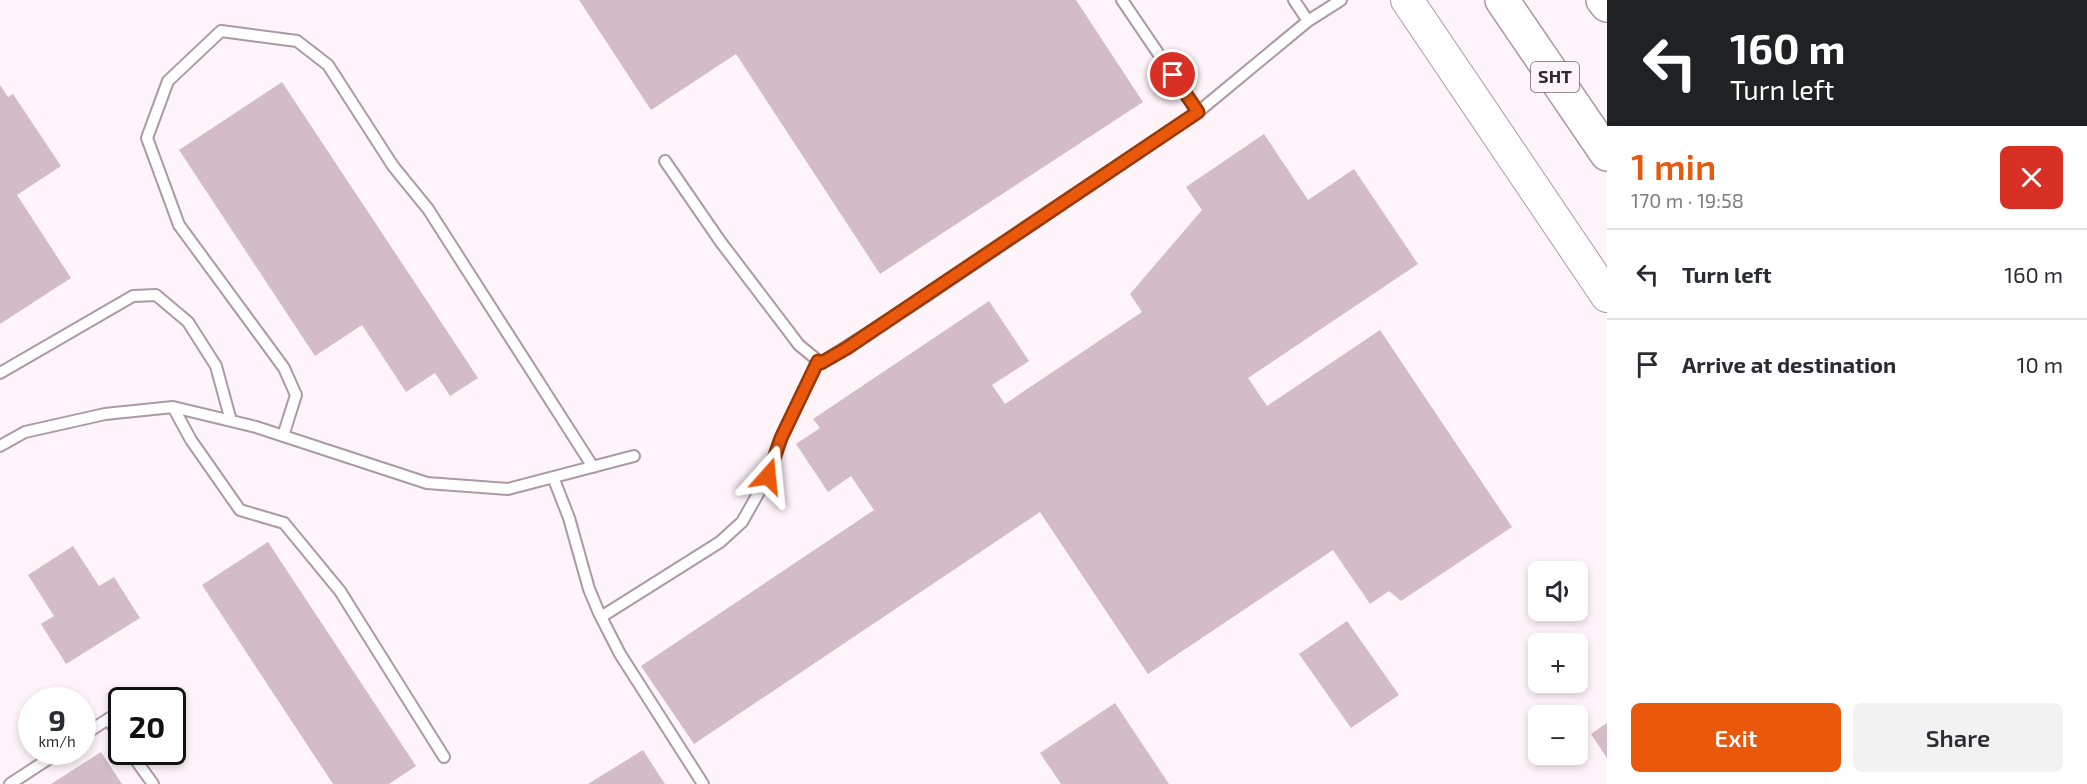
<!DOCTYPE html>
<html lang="en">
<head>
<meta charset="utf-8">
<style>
  body { margin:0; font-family:"Exo 2",sans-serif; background:#f2f2f3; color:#2b2b33; height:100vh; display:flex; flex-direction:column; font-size:22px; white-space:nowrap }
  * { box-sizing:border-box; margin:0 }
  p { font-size:20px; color:#7c7c81 }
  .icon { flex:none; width:33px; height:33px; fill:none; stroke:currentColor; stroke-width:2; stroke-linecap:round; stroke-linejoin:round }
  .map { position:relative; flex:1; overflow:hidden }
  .sheet { display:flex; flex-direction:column; background:#fff; width:480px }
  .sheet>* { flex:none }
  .guide { background:#202124; color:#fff; overflow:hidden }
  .controls { position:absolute; left:1528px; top:561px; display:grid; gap:12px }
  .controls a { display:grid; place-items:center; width:60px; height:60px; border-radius:9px; background:#fff; box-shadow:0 3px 9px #0003; font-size:30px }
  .speed { position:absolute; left:18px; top:687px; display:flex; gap:12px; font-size:30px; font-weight:700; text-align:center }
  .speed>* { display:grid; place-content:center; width:78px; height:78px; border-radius:50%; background:#fff; box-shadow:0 3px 9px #0003; line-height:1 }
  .speed small { font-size:15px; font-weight:400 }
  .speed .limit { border:3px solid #111; border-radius:9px; background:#fff; color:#111 }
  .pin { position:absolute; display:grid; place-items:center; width:51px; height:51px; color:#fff; margin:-26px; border:3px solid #fff; border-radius:50%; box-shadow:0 2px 6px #0007 }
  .me { position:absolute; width:66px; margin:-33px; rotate:18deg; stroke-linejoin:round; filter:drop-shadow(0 0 4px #0008) }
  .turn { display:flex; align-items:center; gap:21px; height:126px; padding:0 24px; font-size:27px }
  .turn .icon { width:78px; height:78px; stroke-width:2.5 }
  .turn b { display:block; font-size:42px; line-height:51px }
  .round { display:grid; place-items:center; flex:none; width:63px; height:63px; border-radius:9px; background:#f2f2f3 }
  .headline { display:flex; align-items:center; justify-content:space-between; height:102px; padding:0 24px }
  h1 { font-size:36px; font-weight:600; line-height:45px; color:#ea580c }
  .cta { display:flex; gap:12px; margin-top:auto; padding:12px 24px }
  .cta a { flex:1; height:69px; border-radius:9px; background:#ea580c; color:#fff; font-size:24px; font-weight:600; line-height:69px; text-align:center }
  .cta a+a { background:#f2f2f3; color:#2b2b33 }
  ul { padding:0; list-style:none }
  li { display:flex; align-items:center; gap:18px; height:90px; padding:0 24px; border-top:2px solid #e1e1e2 }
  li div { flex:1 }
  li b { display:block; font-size:22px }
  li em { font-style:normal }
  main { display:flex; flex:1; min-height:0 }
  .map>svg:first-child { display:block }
  .building { fill:#d3bcc8 }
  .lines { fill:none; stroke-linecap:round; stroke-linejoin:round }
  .service-casing { stroke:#ae98a3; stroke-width:14 }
  .secondary-casing { stroke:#ae98a3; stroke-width:34 }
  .motorway-casing { stroke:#ae98a3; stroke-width:36 }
  .service { stroke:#fff; stroke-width:10 }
  .secondary { stroke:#fff; stroke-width:32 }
  .motorway { stroke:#fff; stroke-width:33 }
  .route-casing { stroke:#983908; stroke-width:15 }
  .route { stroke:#ea580c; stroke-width:10 }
  .labels { text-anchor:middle; stroke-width:4.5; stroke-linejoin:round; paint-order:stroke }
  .shield { fill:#fef4f9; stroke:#6f666b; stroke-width:1.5 }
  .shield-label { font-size:18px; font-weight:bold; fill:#32292e }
</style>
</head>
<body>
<main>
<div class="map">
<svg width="1607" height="784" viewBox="0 0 1607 784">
  <rect width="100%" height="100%" fill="#fef4f9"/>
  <path class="building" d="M579,0H1076L1143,102L880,274L736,54L651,110Z
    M282,82L478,378L450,396L435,373L406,392L362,325L315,356L179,150Z
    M0,85L8,97L13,94L61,166L17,195L71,278L0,324Z
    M1264,134L1308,200L1354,169L1418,264L1248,378L1267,406L1380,330L1512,527L1401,601L1389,591L1370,604L1333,550L1148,674L1040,512L694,744L641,666L874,510L851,476L828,492L796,444L820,428L813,419L989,301L1029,361L992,385L1005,404L1142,312L1130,294L1202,210L1186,187Z
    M268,542L416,766L389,784H333L202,585Z
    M73,546L99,586L114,577L140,618L66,664L41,624L54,616L28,575Z
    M1347,621L1399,695L1351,728L1299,654Z
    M1115,703L1169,784H1061L1040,753Z
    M1607,723V758L1591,734Z
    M643,750L665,784H588Z
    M101,752L122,784H51Z"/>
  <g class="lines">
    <defs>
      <path id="service" d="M1122,0L1198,112
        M1294,0L1308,21
        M665,161L720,241L799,345L821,363L929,294L1198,112L1308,21L1341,0
        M0,373L133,296L156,295L188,322L216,366L231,421
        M173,407L191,440L240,510L284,523L340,591L444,757
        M283,436L296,395L284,368L179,225L147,138L168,81L221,31L297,41L328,65L393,166L428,209L593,467
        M0,446L25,432L105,414L173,407L256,427L427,483L508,489L634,456
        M553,477L569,518L589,589L599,613L620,654L703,784
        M601,617L720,542L742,522L768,476L781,438L818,361
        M136,700L141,697
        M108,719L122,739
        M82,736L122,710
        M130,752L153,784
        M10,784L59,752"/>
      <path id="secondary" d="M1407,0L1607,296"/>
      <path id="motorway" d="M1502,0L1607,154
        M1603,0L1607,5"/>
    </defs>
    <use href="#service" class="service-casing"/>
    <use href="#secondary" class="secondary-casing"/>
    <use href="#motorway" class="motorway-casing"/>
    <use href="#service" class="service"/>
    <use href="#secondary" class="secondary"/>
    <use href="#motorway" class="motorway"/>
  </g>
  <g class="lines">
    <defs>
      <path id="route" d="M768,476L781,438L818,361L821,363L847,348L1198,112L1173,75"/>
    </defs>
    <use href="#route" class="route-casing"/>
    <use href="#route" class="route"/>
  </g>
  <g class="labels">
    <rect class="shield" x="1531" y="62" width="48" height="30" rx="4.5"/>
    <g class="shield-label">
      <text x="1555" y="83">SHT</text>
    </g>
  </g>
</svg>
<div class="controls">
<a><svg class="icon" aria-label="sound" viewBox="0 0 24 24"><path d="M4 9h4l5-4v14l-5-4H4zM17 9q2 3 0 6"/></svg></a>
<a>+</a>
<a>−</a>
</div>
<div class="speed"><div>9<small>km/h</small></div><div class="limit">20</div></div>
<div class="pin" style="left:1173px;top:75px;background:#d93025"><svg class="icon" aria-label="arrive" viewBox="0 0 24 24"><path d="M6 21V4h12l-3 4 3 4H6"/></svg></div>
<svg class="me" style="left:768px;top:476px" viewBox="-20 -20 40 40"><path d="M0-17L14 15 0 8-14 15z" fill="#ea580c" stroke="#fff" stroke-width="4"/></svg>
</div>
<section class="sheet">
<div class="guide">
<div class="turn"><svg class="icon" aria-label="left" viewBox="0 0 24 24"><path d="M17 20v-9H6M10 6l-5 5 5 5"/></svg><div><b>160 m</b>Turn left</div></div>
</div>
<div class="headline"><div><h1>1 min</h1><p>170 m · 19:58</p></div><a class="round" style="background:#d93025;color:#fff"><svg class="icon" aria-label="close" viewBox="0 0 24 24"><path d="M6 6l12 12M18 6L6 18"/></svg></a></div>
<ul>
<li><svg class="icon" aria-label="left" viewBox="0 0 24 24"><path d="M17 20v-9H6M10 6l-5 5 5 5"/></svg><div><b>Turn left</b></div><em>160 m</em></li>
<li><svg class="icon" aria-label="arrive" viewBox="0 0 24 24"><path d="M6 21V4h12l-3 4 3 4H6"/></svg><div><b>Arrive at destination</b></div><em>10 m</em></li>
</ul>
<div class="cta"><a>Exit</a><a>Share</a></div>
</section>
</main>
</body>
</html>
